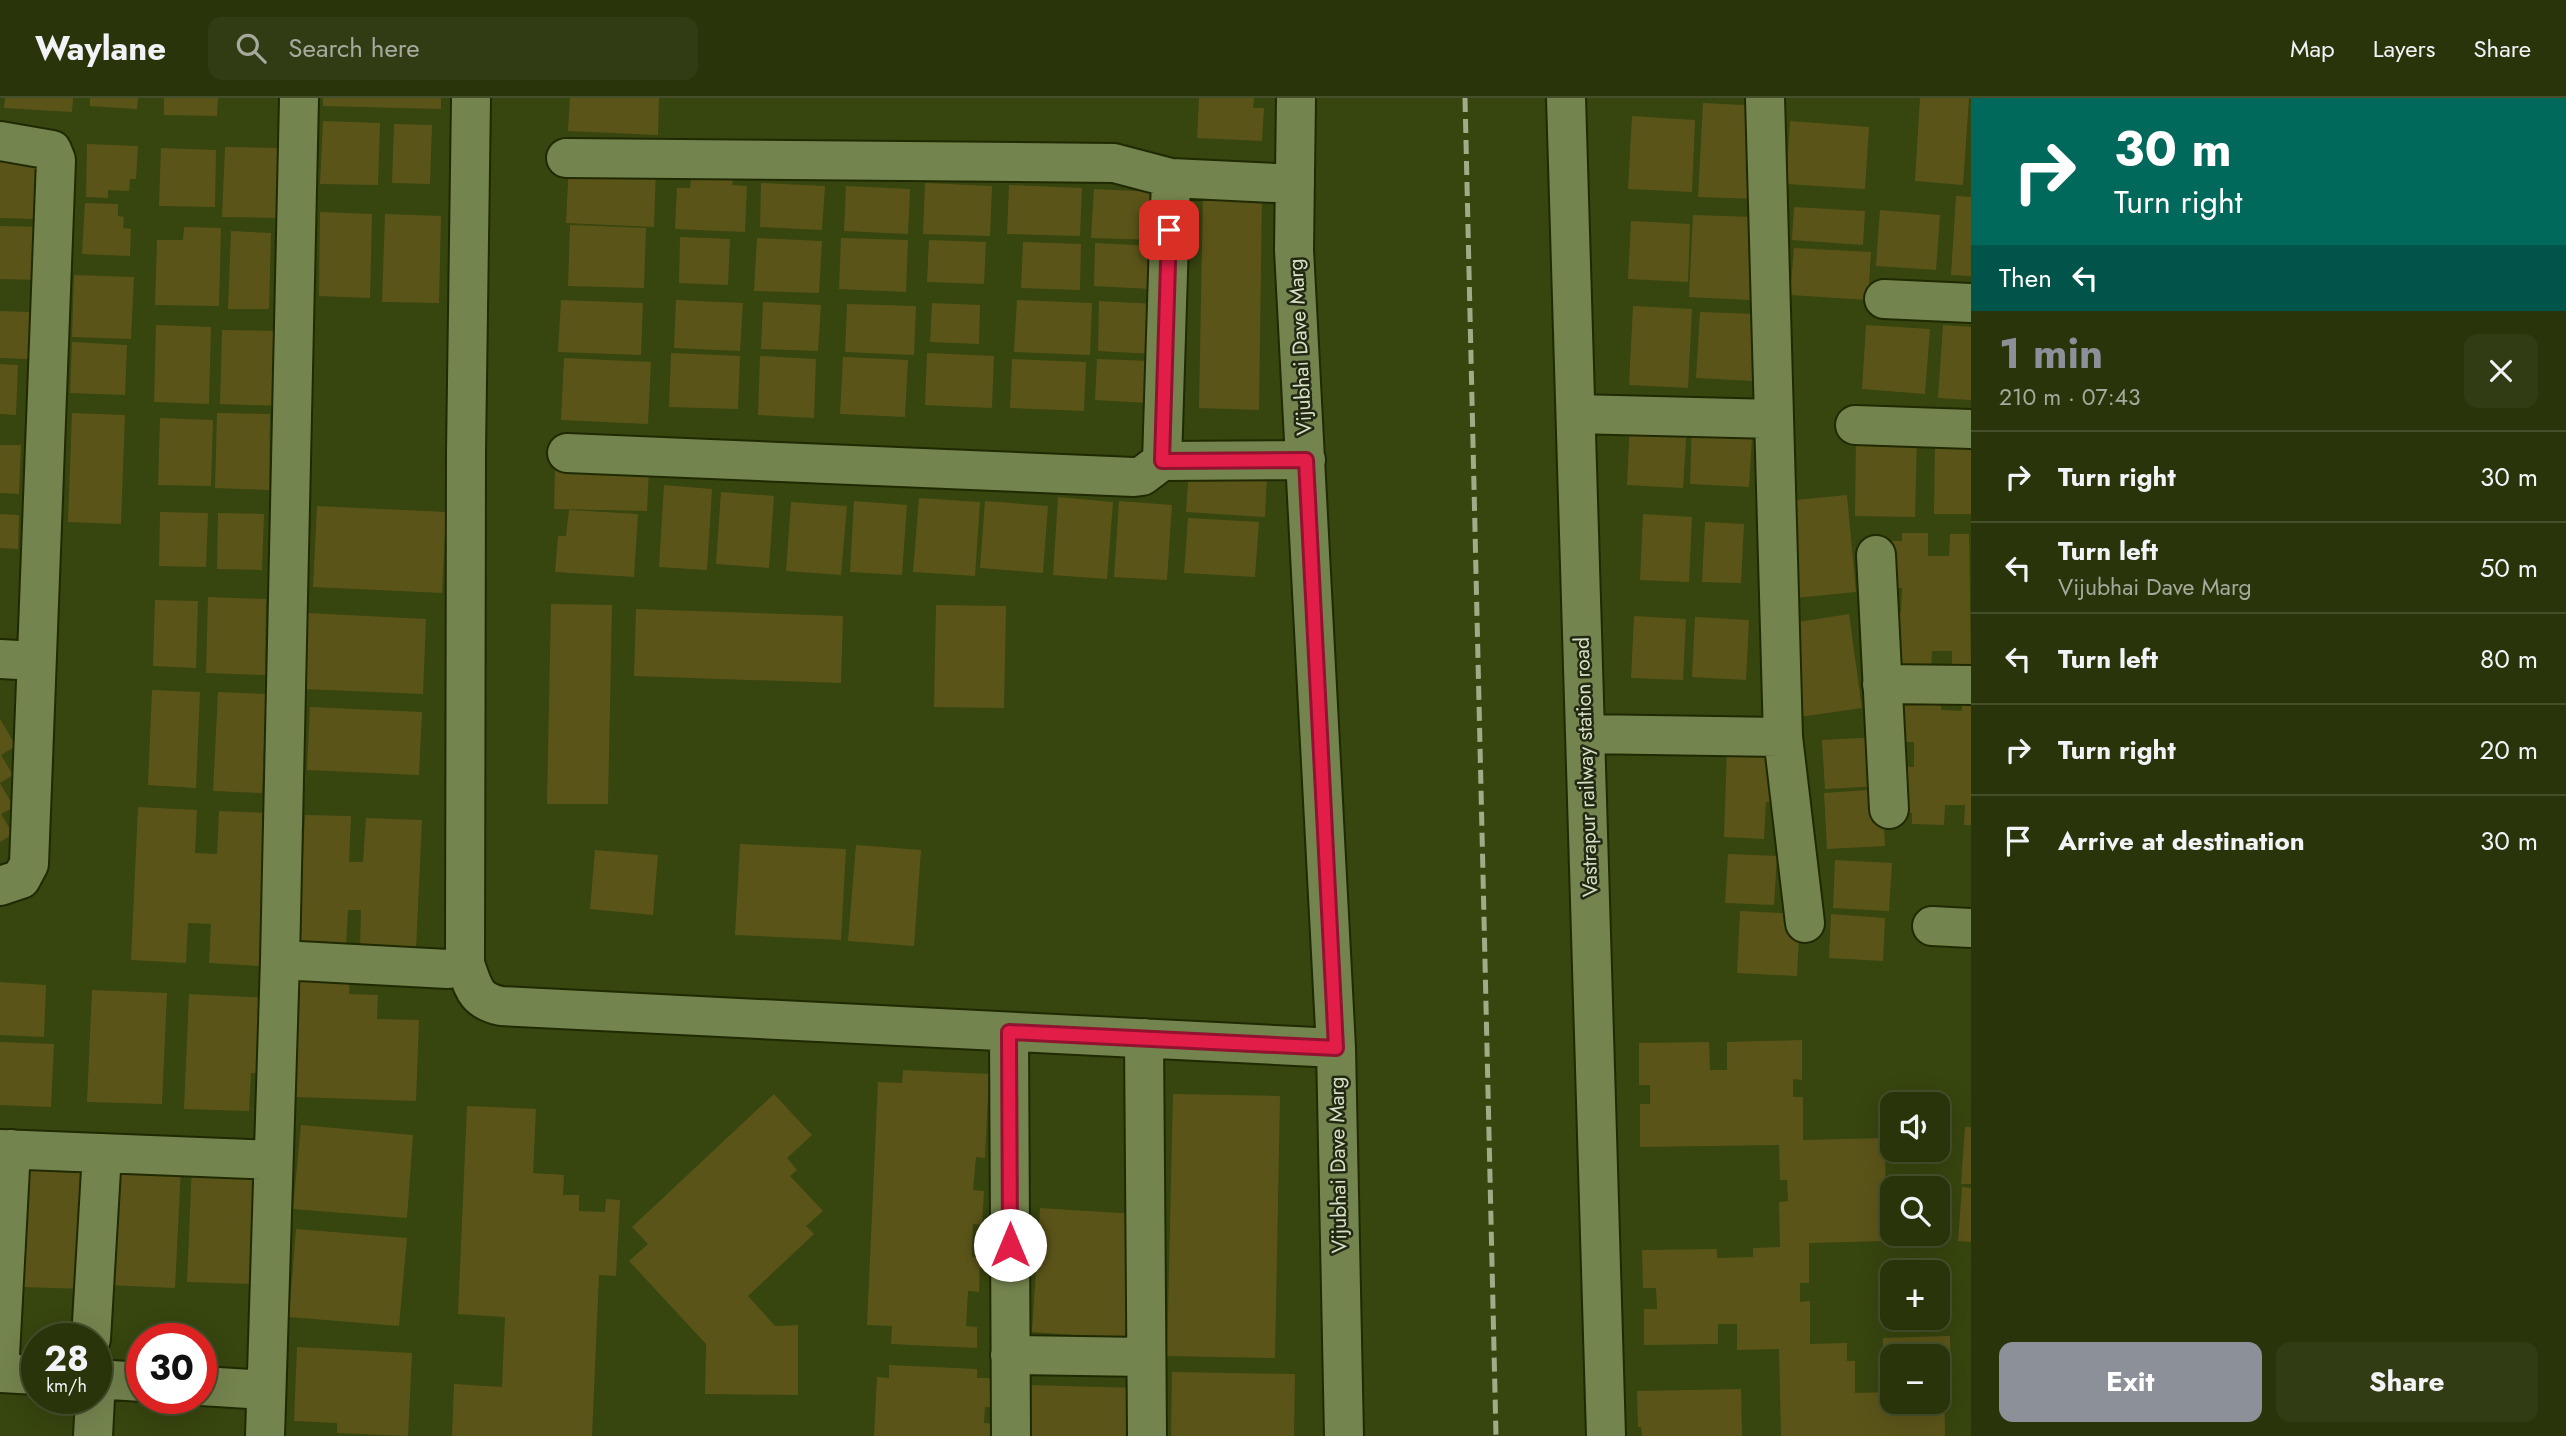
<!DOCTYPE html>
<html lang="en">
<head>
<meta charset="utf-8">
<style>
  :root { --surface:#29340b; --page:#313c14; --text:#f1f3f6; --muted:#a5aa9d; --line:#454f2c; --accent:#8c9099 }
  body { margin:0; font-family:Jost,sans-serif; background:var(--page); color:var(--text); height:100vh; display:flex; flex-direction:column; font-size:26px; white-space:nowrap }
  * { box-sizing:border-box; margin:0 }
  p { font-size:23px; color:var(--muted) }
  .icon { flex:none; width:38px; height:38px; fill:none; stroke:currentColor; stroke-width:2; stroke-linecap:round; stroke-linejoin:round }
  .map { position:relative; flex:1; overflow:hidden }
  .panel { display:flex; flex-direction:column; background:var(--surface); width:595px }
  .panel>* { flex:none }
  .banner { background:#00695c; color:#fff; overflow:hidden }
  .controls { position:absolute; left:1880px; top:994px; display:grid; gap:14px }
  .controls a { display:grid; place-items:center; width:70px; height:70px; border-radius:14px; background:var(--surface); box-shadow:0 7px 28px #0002,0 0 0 2px var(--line); font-size:35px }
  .speed { position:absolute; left:21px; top:1225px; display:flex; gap:14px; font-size:35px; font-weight:700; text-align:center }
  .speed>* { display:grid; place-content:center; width:91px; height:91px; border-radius:50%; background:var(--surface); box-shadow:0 7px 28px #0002,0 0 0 2px var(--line); line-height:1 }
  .speed small { font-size:18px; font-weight:400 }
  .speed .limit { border:10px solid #d22; background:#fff; color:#111 }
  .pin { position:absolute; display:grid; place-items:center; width:60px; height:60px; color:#fff; margin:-30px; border-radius:14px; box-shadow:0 4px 10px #0006 }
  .me { position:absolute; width:77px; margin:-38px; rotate:0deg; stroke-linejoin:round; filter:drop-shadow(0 0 5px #0008) }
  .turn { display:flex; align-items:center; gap:24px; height:147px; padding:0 28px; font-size:32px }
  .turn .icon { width:91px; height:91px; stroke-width:2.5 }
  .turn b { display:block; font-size:49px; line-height:60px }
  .then { display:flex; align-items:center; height:66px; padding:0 28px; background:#0003; gap:14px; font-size:26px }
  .round { display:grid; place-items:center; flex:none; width:74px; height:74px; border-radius:14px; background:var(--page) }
  .head { display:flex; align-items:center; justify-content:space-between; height:119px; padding:0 28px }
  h1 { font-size:42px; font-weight:700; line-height:52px; color:var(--accent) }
  .button { display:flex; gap:14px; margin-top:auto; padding:14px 28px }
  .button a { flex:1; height:80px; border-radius:14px; background:var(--accent); color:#fff; font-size:28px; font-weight:700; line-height:80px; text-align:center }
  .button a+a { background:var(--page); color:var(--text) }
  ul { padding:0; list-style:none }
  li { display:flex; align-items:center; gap:21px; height:91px; padding:0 28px; border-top:2px solid var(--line) }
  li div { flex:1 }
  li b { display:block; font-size:26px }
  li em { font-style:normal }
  header { display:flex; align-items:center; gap:42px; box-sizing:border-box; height:98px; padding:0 35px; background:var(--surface); border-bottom:2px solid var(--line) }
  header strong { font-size:33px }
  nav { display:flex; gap:38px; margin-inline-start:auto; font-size:24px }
  .search { width:490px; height:63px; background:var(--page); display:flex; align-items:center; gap:18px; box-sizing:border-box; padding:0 24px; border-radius:14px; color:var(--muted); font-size:26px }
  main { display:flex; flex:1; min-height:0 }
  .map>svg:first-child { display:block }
</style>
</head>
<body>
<header>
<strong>Waylane</strong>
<div class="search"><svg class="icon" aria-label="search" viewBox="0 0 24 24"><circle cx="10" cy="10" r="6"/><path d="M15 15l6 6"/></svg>Search here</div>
<nav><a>Map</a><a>Layers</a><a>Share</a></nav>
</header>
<main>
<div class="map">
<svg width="1971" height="1338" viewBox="0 0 1971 1338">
  <rect width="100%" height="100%" fill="#37450f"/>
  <path fill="#5b5419" d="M 5,0 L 73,0 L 72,14 L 4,10 Z
    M 90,0 L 138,0 L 137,11 L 90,8 Z
    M 164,0 L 218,0 L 217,18 L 164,17 Z
    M 323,0 L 441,0 L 441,11 L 323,8 Z
    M 570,0 L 659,0 L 658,37 L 568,33 Z
    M 1199,0 L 1254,0 L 1253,10 L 1264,10 L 1262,43 L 1197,40 Z
    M 1920,0 L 1969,0 L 1963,87 L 1915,83 Z
    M 1703,5 L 1762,8 L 1758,101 L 1698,99 Z
    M 1632,18 L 1695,22 L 1692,94 L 1628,91 Z
    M 323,23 L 380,25 L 378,87 L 320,86 Z
    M 1790,23 L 1869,29 L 1865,91 L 1786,86 Z
    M 394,26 L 432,27 L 430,86 L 392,85 Z
    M 87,46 L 138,48 L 136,81 L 130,81 L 129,93 L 108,92 L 108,100 L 86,99 Z
    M 225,49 L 279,50 L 278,120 L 222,119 Z
    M 161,50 L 216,52 L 215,109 L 159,108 Z
    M 0,55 L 39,56 L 36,121 L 0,120 Z
    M 569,65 L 656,69 L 654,129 L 566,125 Z
    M 691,81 L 733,82 L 732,87 L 747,88 L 745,134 L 675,131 L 677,90 L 690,90 Z
    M 761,85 L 825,88 L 822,132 L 760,129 Z
    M 925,85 L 992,88 L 990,138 L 923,136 Z
    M 1009,87 L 1082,90 L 1080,138 L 1007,136 Z
    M 846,88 L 910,91 L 908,136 L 844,133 Z
    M 1094,91 L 1158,94 L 1156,142 L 1091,140 Z
    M 1203,92 L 1262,93 L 1259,312 L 1199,310 Z
    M 1956,98 L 1971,99 L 1971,178 L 1951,177 Z
    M 85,105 L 118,106 L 118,118 L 124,119 L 123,130 L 131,131 L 130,158 L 82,156 Z
    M 1794,109 L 1865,113 L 1863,147 L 1792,142 Z
    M 1880,112 L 1940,117 L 1936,172 L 1876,168 Z
    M 320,114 L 372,116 L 370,200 L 319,198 Z
    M 385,116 L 441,118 L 439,205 L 382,204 Z
    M 1693,117 L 1754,119 L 1750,202 L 1689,199 Z
    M 1631,123 L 1690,126 L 1688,184 L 1628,181 Z
    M 570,127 L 646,130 L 644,190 L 568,188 Z
    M 0,128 L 41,129 L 38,182 L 0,181 Z
    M 184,129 L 221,130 L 219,208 L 155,207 L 157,142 L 183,142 Z
    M 231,133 L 271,135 L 269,211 L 228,211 Z
    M 680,139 L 730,141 L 728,187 L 679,185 Z
    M 757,140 L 822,143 L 819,195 L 754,193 Z
    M 841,140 L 908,142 L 906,194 L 839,191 Z
    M 929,142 L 986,144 L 984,186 L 927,184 Z
    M 1023,144 L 1081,146 L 1080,192 L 1021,190 Z
    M 1095,145 L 1153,148 L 1151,191 L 1094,188 Z
    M 1794,150 L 1871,154 L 1868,202 L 1790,197 Z
    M 74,177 L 134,179 L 131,241 L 72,239 Z
    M 561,202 L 643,205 L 641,257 L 558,254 Z
    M 676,202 L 743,205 L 740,253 L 674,250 Z
    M 1017,202 L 1092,205 L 1090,257 L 1014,254 Z
    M 1099,203 L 1156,206 L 1154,256 L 1098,253 Z
    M 763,204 L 821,207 L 818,253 L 761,251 Z
    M 932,205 L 980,207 L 979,246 L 930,244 Z
    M 847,206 L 916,208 L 914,257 L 845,254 Z
    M 1633,208 L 1692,211 L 1688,290 L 1629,287 Z
    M 0,213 L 30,214 L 28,261 L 0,260 Z
    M 1700,214 L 1756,216 L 1753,283 L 1696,280 Z
    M 156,227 L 211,229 L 209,306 L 154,304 Z
    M 1866,227 L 1930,231 L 1925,296 L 1862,291 Z
    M 1943,227 L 1971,229 L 1971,302 L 1938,300 Z
    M 222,232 L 283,233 L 282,308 L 220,306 Z
    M 72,244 L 127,247 L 125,297 L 70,295 Z
    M 671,255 L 740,258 L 738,311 L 669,309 Z
    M 927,255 L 994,258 L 992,310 L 925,307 Z
    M 760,258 L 816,261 L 814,320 L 758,317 Z
    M 843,259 L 908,262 L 905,319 L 840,316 Z
    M 564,260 L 651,264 L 648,326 L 561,322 Z
    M 1012,261 L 1086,264 L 1084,313 L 1010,310 Z
    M 1097,261 L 1151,263 L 1149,305 L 1095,302 Z
    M 0,266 L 18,267 L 16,317 L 0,316 Z
    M 72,315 L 125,317 L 121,426 L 68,424 Z
    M 217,315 L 270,316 L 269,392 L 215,390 Z
    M 160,320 L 213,322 L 211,388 L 158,387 Z
    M 1630,323 L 1687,326 L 1683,390 L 1627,387 Z
    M 1692,323 L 1753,325 L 1749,389 L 1690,386 Z
    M 1856,336 L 1917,337 L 1915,419 L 1855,418 Z
    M 1935,338 L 1971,339 L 1971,416 L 1934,416 Z
    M 0,347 L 21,347 L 19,396 L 0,395 Z
    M 555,370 L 649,371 L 647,413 L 554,411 Z
    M 1189,371 L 1267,376 L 1265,419 L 1186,414 Z
    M 664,387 L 712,391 L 707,472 L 659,469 Z
    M 721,394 L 774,398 L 769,470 L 716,466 Z
    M 1847,397 L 1856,494 L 1795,500 L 1786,403 Z
    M 1058,399 L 1113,404 L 1107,481 L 1053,477 Z
    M 919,400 L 980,404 L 975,478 L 913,474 Z
    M 854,403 L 907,407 L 902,477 L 850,474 Z
    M 985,403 L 1048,408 L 1043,475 L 980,470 Z
    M 1119,403 L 1172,407 L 1167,482 L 1114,479 Z
    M 791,404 L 847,408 L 841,477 L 786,473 Z
    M 317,408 L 446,414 L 442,495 L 313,489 Z
    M 569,412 L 638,416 L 634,479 L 555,474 L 558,438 L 566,438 Z
    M 160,414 L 208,415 L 206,469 L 159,468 Z
    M 218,415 L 264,416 L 262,472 L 217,471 Z
    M 0,416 L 19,417 L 18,451 L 0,450 Z
    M 1643,416 L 1692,419 L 1689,484 L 1640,482 Z
    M 1188,420 L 1259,424 L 1255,479 L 1184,475 Z
    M 1705,424 L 1744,426 L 1741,485 L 1702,484 Z
    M 1902,435 L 1928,435 L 1928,458 L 1949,458 L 1950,436 L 1969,436 L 1971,573 L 1952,572 L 1952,553 L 1932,553 L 1931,572 L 1899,572 L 1887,514 L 1901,514 L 1902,490 L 1886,490 L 1887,443 L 1902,443 Z
    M 208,499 L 266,501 L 265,577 L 206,575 Z
    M 155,502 L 198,503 L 196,570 L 153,568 Z
    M 551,506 L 612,507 L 608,706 L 547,706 Z
    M 936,507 L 1006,508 L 1004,610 L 934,609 Z
    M 636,511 L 843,518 L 841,585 L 634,578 Z
    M 308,515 L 426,521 L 423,596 L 304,591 Z
    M 1849,516 L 1862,610 L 1799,619 L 1785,526 Z
    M 1634,518 L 1686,521 L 1683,582 L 1631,580 Z
    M 1695,519 L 1749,522 L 1746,582 L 1692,579 Z
    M 1941,589 L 1941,612 L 1962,613 L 1962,590 L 1971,590 L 1971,727 L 1964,727 L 1965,707 L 1945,707 L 1944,727 L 1912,726 L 1912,715 L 1899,714 L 1899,668 L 1914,669 L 1914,644 L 1899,644 L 1900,598 Z
    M 152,592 L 200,594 L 196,690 L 148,687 Z
    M 218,594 L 266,596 L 262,695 L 213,693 Z
    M 310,609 L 422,614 L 419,677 L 307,672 Z
    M 0,621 L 16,648 L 1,657 L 13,677 L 0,685 L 14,709 L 1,716 L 13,736 L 0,744 Z
    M 1879,639 L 1881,688 L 1825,691 L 1822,642 Z
    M 1727,649 L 1768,651 L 1766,675 L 1777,676 L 1775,704 L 1766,704 L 1764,741 L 1724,739 Z
    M 1882,691 L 1885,748 L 1827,751 L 1824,695 Z
    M 138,709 L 197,712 L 195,755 L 217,756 L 219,713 L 266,715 L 259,868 L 209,865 L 211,826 L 188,825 L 186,865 L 131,862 Z
    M 305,717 L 351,718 L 349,764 L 363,764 L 366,720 L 422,722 L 416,852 L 360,849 L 361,812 L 348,812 L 346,849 L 299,846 Z
    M 740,746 L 846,751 L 841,842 L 735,837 Z
    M 856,747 L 921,752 L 914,848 L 848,843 Z
    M 595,752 L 658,757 L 653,817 L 590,811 Z
    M 1728,756 L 1777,758 L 1774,807 L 1725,805 Z
    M 1835,762 L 1892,765 L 1889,813 L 1833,810 Z
    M 1740,813 L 1800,816 L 1797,878 L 1737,875 Z
    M 1831,816 L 1885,820 L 1883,863 L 1829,860 Z
    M 299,871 L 350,872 L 349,896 L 378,897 L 377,921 L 419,922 L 416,1003 L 295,999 Z
    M 0,884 L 46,887 L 44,939 L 0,937 Z
    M 92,892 L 167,895 L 162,1006 L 87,1004 Z
    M 189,896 L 272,900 L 268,976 L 251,975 L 249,1013 L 184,1011 Z
    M 1802,942 L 1802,982 L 1793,981 L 1793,999 L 1803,999 L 1803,1042 L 1885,1040 L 1886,1143 L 1809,1145 L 1809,1185 L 1800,1185 L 1800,1204 L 1810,1203 L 1810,1246 L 1847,1245 L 1847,1263 L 1855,1263 L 1855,1295 L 1892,1294 L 1892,1304 L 1937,1304 L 1937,1258 L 1892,1258 L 1892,1284 L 1878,1284 L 1878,1260 L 1883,1260 L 1883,1240 L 1950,1238 L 1951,1279 L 1944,1279 L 1945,1338 L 1781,1338 L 1779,1251 L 1737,1252 L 1737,1226 L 1718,1226 L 1718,1246 L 1644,1247 L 1644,1211 L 1657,1211 L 1656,1190 L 1643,1190 L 1642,1152 L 1717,1151 L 1717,1160 L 1753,1159 L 1753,1150 L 1780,1149 L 1779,1104 L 1788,1103 L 1787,1082 L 1780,1082 L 1779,1047 L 1640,1049 L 1640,1006 L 1650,1006 L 1650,987 L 1639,987 L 1639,945 L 1709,944 L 1710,972 L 1727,972 L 1727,944 Z
    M 0,944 L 54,946 L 51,1009 L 0,1007 Z
    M 903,972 L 989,976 L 985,1060 L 976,1059 L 973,1092 L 984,1093 L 982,1127 L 973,1126 L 972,1159 L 980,1159 L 979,1194 L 968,1193 L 966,1228 L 977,1229 L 977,1250 L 891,1246 L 892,1228 L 867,1227 L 878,984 L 902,985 Z
    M 774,996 L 812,1037 L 787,1060 L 797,1072 L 790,1078 L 823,1113 L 806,1128 L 814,1136 L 748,1198 L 775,1228 L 798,1227 L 798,1297 L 705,1296 L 706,1246 L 629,1163 L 648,1146 L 632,1129 Z
    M 1173,996 L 1280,998 L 1275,1260 L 1167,1258 Z
    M 467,1008 L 536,1011 L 533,1075 L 564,1077 L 563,1097 L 579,1097 L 579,1113 L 605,1114 L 606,1101 L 620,1102 L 616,1178 L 599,1177 L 592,1338 L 452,1338 L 454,1286 L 502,1289 L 505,1219 L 458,1216 Z
    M 301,1027 L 413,1037 L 407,1120 L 293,1111 Z
    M 1965,1029 L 1971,1029 L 1971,1086 L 1961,1086 Z
    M 114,1066 L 181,1070 L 175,1190 L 108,1187 Z
    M 192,1066 L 257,1070 L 251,1186 L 187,1184 Z
    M 28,1069 L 92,1072 L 86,1191 L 22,1189 Z
    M 1962,1089 L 1971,1090 L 1971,1144 L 1958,1143 Z
    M 1040,1110 L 1136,1116 L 1129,1241 L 1032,1234 Z
    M 296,1131 L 407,1140 L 399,1228 L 289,1219 Z
    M 297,1249 L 412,1255 L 408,1338 L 337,1335 L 337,1325 L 294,1323 Z
    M 889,1267 L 977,1271 L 977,1280 L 996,1280 L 994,1309 L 985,1309 L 984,1325 L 993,1326 L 993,1338 L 874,1338 L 877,1279 L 889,1280 Z
    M 1172,1274 L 1295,1276 L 1294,1338 L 1171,1338 Z
    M 1027,1287 L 1139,1290 L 1138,1338 L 1026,1338 Z
    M 1741,1291 L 1742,1338 L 1642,1338 L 1641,1329 L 1638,1329 L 1637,1293 Z"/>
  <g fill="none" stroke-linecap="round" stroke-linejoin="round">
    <defs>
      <path id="minor" d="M 471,0 L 466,354 L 465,866 C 474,890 474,902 501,908 L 1336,950
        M 1296,0 L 1294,152 L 1336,950 L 1344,1338
        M 1566,0 L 1606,1338
        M 1765,0 L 1783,639 L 1805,825
        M 0,43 L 52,52 L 56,62 L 29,766 L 21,781 L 0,788
        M 566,60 L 1114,65 L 1171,80 L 1295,86
        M 1884,201 L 1971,205
        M 1576,316 L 1774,321
        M 1855,327 L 1971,331
        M 567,355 L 1134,379 L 1142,378 L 1162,363 L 1306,362
        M 1162,363 L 1171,80
        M 1876,457 L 1889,711
        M 0,561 L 36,563
        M 1882,586 L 1971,587
        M 1585,636 L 1783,639
        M 1932,828 L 1971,830
        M 280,862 L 299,0
        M 1009,934 L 1011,1338
        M 1144,940 L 1147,1338
        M 0,1051 L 273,1062
        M 91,1241 L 102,1055
        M 0,1257 L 11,1051
        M 1010,1257 L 1145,1259
        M 0,1275 L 37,1277
        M 96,1281 L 142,1284
        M 201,1288 L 266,1292
        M 93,1338 L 95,1300
        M 265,1338 L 280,862 L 448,871 L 465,866"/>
    </defs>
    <use href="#minor" stroke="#202a02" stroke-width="42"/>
    <use href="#minor" stroke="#74844e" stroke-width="38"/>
    <path stroke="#a0ab87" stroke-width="5" stroke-dasharray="14 7" stroke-linecap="butt" d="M 1465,0 L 1496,1338"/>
  </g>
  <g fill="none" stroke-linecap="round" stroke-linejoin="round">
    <defs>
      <path id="route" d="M 1010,1147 L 1009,934 L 1336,950 L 1306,362 L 1162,363 L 1169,132"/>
    </defs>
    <use href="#route" stroke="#92132f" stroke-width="18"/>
    <use href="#route" stroke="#e11d48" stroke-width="12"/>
  </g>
  <g text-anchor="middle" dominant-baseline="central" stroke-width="5" stroke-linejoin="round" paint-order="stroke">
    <g font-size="21" fill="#d6e0c4" stroke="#222812">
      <text transform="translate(1300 249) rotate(-93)">Vijubhai Dave Marg</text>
      <text transform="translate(1586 669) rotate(-92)">Vastrapur railway station road</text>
      <text transform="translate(1338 1067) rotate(-91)">Vijubhai Dave Marg</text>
    </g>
  </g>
</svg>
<div class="controls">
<a><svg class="icon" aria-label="sound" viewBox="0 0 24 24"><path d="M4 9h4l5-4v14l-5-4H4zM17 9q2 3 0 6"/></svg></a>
<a><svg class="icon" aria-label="search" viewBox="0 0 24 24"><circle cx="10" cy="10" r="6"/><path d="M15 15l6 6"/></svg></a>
<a>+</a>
<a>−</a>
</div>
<div class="speed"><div>28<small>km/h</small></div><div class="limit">30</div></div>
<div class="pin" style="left:1169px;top:132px;background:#d93025"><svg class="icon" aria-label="arrive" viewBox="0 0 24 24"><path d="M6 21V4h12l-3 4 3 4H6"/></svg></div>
<svg class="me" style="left:1010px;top:1147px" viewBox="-20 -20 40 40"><circle r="19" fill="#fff"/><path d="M0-13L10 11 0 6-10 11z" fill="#e11d48"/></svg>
</div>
<section class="panel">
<div class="banner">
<div class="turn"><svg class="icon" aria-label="right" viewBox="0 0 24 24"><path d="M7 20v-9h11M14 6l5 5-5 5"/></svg><div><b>30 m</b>Turn right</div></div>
<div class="then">Then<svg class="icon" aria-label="left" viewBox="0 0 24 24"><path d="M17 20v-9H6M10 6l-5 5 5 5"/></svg></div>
</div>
<div class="head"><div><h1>1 min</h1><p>210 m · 07:43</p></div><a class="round"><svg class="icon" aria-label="close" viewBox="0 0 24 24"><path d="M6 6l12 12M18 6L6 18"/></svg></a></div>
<ul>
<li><svg class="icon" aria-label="right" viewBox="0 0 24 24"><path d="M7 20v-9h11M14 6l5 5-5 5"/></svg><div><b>Turn right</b></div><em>30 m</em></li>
<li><svg class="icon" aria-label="left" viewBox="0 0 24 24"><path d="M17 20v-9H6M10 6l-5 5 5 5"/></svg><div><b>Turn left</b><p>Vijubhai Dave Marg</p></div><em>50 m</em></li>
<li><svg class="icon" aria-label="left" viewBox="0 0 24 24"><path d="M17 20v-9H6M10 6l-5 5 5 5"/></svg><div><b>Turn left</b></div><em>80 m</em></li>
<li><svg class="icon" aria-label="right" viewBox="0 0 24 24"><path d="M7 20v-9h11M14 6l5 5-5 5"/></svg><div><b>Turn right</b></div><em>20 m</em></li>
<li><svg class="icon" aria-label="arrive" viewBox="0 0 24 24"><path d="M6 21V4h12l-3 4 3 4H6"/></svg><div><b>Arrive at destination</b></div><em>30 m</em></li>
</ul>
<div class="button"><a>Exit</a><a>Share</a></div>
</section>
</main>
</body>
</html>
